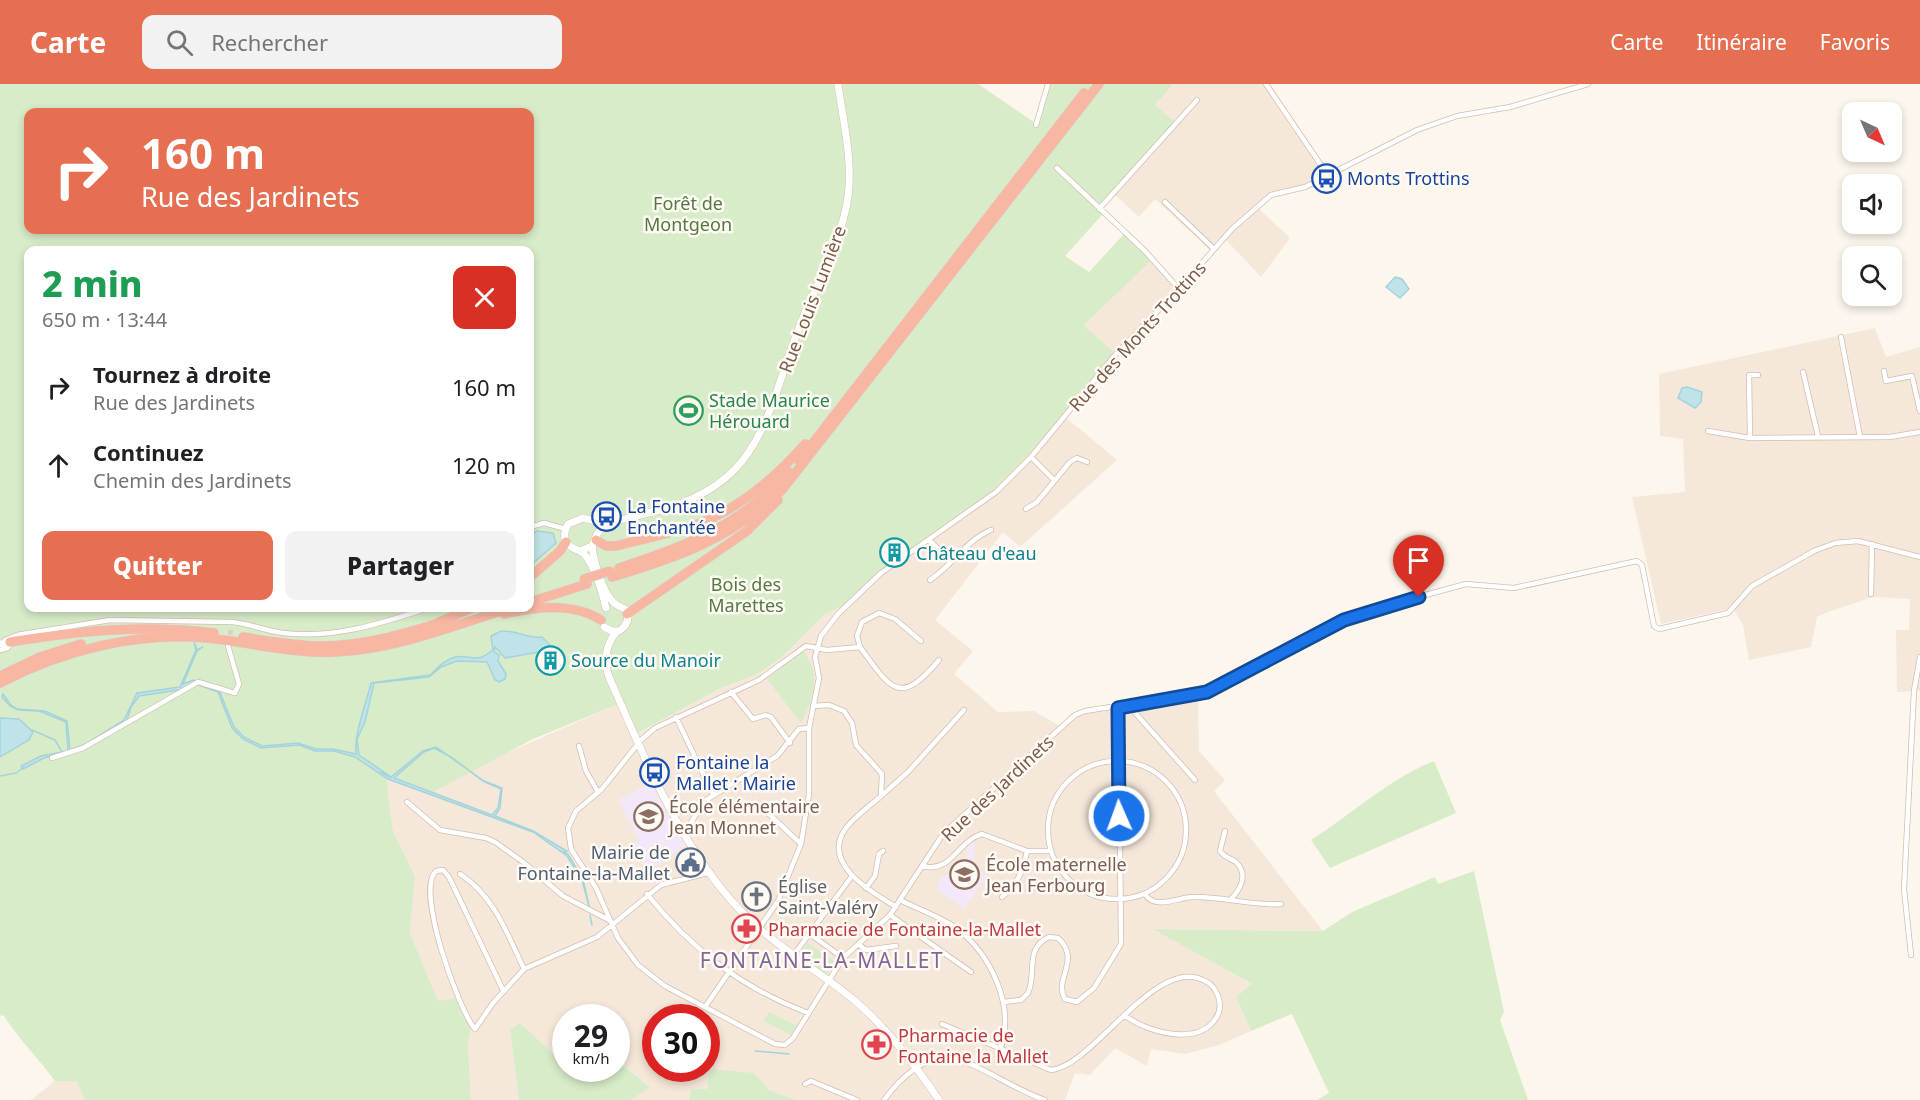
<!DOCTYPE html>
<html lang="fr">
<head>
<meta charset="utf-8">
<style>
  :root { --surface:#fff; --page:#f2f2f2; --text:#202124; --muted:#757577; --accent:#e76f51 }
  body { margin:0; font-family:"Noto Sans",sans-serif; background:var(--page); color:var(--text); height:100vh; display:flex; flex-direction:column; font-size:22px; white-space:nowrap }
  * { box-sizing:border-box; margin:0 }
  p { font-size:20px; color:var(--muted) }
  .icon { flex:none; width:33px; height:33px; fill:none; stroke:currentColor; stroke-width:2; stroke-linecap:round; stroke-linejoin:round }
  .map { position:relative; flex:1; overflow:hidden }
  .details { position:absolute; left:24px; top:162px; width:510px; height:366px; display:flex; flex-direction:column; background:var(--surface); border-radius:12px; box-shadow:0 3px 9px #0003 }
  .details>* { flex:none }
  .hud { position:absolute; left:24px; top:24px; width:510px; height:126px; border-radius:12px; box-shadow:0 3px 9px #0003; background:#e76f51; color:#fff; overflow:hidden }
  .needle { width:39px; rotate:136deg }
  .controls { position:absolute; left:1842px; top:18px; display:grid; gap:12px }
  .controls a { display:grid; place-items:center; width:60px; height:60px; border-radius:12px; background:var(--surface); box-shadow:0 3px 9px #0003; font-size:30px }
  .speed { position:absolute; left:552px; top:920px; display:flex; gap:12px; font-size:30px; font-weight:700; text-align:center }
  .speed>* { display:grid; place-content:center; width:78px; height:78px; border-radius:50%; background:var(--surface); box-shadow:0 3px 9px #0003; line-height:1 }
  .speed small { font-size:15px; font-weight:400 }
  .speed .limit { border:9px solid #d22; background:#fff; color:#111 }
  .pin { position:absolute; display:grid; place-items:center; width:51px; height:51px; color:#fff; margin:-62px -26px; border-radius:50% 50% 50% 0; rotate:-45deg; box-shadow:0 0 6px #0007 }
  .pin .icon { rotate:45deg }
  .me { position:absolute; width:66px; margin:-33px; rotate:358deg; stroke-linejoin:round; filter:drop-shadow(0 0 4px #0008) }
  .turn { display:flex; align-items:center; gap:21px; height:126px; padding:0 18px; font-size:27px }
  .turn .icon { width:78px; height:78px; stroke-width:2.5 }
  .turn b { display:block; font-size:42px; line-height:51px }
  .round { display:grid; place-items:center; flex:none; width:63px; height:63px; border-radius:12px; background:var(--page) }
  .headline { display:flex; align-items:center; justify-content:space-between; height:102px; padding:0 18px }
  h1 { font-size:36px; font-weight:800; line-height:45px; color:#1e9e55 }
  .cta { display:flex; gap:12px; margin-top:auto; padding:12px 18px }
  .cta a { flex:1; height:69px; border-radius:12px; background:var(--accent); color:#fff; font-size:24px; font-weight:800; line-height:69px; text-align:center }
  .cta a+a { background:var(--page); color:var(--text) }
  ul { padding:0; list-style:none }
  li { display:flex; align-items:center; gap:18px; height:78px; padding:0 18px }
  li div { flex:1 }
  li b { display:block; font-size:22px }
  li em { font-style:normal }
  header { display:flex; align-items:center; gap:36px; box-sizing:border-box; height:84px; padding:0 30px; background:var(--accent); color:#fff }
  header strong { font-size:28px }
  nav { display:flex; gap:33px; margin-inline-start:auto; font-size:21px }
  .search { width:420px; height:54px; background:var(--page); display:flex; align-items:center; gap:15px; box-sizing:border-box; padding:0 21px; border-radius:12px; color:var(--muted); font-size:22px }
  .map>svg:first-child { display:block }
</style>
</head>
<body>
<header>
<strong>Carte</strong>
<div class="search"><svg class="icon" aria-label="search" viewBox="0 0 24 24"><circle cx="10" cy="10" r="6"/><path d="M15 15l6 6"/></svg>Rechercher</div>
<nav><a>Carte</a><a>Itinéraire</a><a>Favoris</a></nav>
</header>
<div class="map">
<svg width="1920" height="1016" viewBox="0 0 1920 1016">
  <rect width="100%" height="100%" fill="#fdf6ec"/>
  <path fill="#f5e8da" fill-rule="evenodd" d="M 1173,0 L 1264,0 L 1322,85 L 1320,91 L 1302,102 L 1272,108 L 1257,123 L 1290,154 L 1261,193 L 1226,156 L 1211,167 L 1155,115 L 1139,133 L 1113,109 L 1175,38 L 1154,21 Z
    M 1151,177 L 1178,203 L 1115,269 L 1084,241 Z
    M 1875,244 L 1886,273 L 1920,263 L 1920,607 L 1897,608 L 1896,546 L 1909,546 L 1910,515 L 1873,513 L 1831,527 L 1817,533 L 1811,563 L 1749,576 L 1743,541 L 1733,524 L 1661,540 L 1632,413 L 1685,408 L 1683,355 L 1660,352 L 1659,290 Z
    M 1064,332 L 1117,376 L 1020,463 L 1003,448 L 935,536 L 973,567 L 954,590 L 998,628 L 1034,627 L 1060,642 L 1072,631 L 1084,625 L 1198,609 L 1199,667 L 1225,696 L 1214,707 L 1323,847 L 1155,845 L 1253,901 L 1236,913 L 1251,947 L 1219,961 L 1185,970 L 1151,965 L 1147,982 L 1115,964 L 1090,991 L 1075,989 L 1065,1016 L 796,1016 L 711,985 L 707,1005 L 691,1005 L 689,1016 L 631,1016 L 649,1002 L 617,977 L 616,933 L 566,933 L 565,959 L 554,970 L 520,939 L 510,945 L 519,1016 L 471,1016 L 468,959 L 471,945 L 438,917 L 410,849 L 415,792 L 393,747 L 386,693 L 495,674 L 616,621 L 637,650 L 721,604 L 758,590 L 782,573 L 825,530 L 841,523 L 893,477 L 978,421 ZM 656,933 L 706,933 L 706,984 L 656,984 Z
    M 55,997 L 76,997 L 85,1016 L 31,1016 Z"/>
  <path fill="#f3e8fa" d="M 650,699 L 686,761 L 648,788 L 633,760 L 639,756 L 619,716 Z
    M 975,756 L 974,780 L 986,793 L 964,825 L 937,805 L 941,794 L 967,777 L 967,764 Z"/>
  <path fill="#d8ecc9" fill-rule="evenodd" d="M 0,0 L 978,0 L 1035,39 L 1046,0 L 1173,0 L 1155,21 L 1175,38 L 1098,124 L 1103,130 L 1065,172 L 1089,188 L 1124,150 L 1151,177 L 1084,241 L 1115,269 L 1046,353 L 978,421 L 893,477 L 841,523 L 825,530 L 782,573 L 758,590 L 721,604 L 636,650 L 616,621 L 533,655 L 433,708 L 386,693 L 393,747 L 415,792 L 410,849 L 438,917 L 455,914 L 471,945 L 468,959 L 471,1016 L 85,1016 L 76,997 L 55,997 C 38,974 19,955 3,931 L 0,932 ZM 28,28 L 530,28 L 530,146 L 28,146 ZM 28,166 L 530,166 L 530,524 L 28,524 Z
    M 803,567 C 822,590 814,614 801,639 L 767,595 Z
    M 1434,677 L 1456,729 L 1330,784 L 1311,756 C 1352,730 1389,695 1434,677 Z
    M1106 746a13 13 0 1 1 26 0a13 13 0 1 1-26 0Z
    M 1474,787 L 1504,928 L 1500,936 L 1528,1016 L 1317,1016 L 1329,1009 L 1292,930 L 1251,947 L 1236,913 L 1252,900 L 1153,845 L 1323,847 L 1352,828 L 1435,793 L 1438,800 Z
    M 808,859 L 835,878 L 827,891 L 801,874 L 799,871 Z
    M 769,928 L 797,942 L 791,951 L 764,937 Z
    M 520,939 L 554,970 L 565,959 L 566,984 L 616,984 L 617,977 L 650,1003 L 631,1016 L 519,1016 L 510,945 Z
    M 710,985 L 754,989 L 769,1006 L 796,1016 L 689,1016 L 691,1005 L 707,1005 Z"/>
  <path fill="#bfe3e8" stroke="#a5d3da" stroke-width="1.5" fill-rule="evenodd" d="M 1395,193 L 1402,195 L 1409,205 L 1400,214 L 1386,203 Z
    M 1687,303 L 1702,308 L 1701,318 L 1695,324 L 1678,314 L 1682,304 Z
    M 537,447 L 553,449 L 556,459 L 530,482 L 530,451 Z
    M 501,547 C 517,546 527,555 542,553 L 552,563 L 553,578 L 549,579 L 539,568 L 505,574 L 495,563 L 494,568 L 499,571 L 498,577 L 506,590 L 505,595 L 499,598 L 495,596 L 487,578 L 457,577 L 441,583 L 429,593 L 374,599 L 365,638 L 357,655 L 359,671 L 391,693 L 423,667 L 436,663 L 484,697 L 502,704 L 500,724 L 495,732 L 533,747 L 567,767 L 564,768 L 568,770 L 583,795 L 590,826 L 582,796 L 567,772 L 533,748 L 388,695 L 355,673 L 334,667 L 315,667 L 299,661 L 261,664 L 243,655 L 232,644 L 218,608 L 196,600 L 199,599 L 219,606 L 234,643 L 244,653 L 262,662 L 298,659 L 316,665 L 333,665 L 356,670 C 354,648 366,621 371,599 L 430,591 C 438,584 444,576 455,573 C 470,570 475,581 493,566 L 491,552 ZM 434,664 L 451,673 L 483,697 L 501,705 L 498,724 L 492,731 L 394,694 L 424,668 Z
    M 194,557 L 197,566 L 203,563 L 197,567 L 183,600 L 193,596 L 197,598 L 179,606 L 139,612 L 131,623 L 127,637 L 85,663 L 44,674 L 23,685 L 21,682 L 41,672 L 68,667 L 66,638 L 39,627 L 18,626 L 10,622 L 2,613 L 3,610 L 11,621 L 17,625 L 45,627 L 67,637 L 70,666 L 86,660 L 124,636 L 137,609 L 180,603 L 196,566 Z
    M 0,634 L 19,635 L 33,648 L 29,656 L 0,673 Z"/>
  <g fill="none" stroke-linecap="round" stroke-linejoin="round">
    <path stroke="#a5d3da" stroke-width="1.5" d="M 32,646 L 55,656 L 62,668
      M 381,688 L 390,693
      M 0,692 L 16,689 L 24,683
      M 590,831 L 592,841
      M 755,967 L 789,970"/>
    <path stroke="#dcd0c4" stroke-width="4.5" stroke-dasharray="4.5 2" stroke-linecap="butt" d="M 229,557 L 231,545"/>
    <defs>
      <path id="street" d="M 1266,0 L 1327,90
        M 1036,41 L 1048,0
        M 1057,84 L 1145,167 L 1179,205
        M 1165,118 L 1214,165
        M 1099,125 L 1197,16
        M 1841,253 L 1860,353
        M 1884,287 L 1886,297 L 1912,292 L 1920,327
        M 1803,288 L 1818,352
        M 1708,347 L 1750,354 L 1890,353 L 1920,348
        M 1750,354 L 1749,291 L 1758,291
        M 1031,373 L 1054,396
        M 1026,425 L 1037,418 L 1070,378 L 1077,374 L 1087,378
        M 530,443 L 544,439 L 566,445
        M 929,456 L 950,476
        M 930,496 C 953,481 965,457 991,446
        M 1871,510 L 1872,460
        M 5,556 L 17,551 L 110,536 L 233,538 C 250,540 266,547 283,549 C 333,555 380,540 428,524
        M 860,563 L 857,552 L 862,538 L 879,529 L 895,535 L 921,557
        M 0,566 L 8,564 L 10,559
        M 939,576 C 899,624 890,604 860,563 L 827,566 L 806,562 L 759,596 L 655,644 L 641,656 L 602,705 L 576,727 L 568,744 L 571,765 L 596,804 L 618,854 L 638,881 L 665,902 L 775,960 L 785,961 L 793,954 L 843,874 L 890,831 L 943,750 L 1075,631 L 1085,627 L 1207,608 L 1344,536 L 1396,519 L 1466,500 L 1514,504 L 1637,477 L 1642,481 L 1654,542 L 1659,545 L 1728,529 L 1752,502 L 1814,467 L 1835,459 L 1858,457 L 1920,473
        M 731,608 L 753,635 L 766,631 L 771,633 L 790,659
        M 813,622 L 829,621 L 844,627 L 852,639 L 856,661 L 882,690 L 881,712 C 870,722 855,732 846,744 C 820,779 871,808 896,823
        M 1129,622 L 1195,696
        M 1118,624 L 1120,732
        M 676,633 L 713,711
        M 579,662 L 586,687 L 598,708
        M 52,674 L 83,664 L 198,598 L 235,609 L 239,600 L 228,562
        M1048 746a69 69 0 1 1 138 0a69 69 0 1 1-138 0Z
        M 881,712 L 908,688 L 964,626
        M 407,718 L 440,746 L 486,754 L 495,758 L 523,778 L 563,812 L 609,836
        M 769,730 L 801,760
        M1106 746a14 14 0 1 1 28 0a14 14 0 1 1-28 0Z
        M 1225,747 L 1220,767 C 1224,773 1230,774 1236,778 C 1249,791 1240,806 1230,816
        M 685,749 L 703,718 L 777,672 L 799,645 L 809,644
        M 922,782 C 952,790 958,756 982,750 L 1027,767 L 1050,767
        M 460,790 C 494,812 507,849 524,885
        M 866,804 L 875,792 L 879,770 L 883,767
        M 647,810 C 691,865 742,904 808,929
        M 1145,810 C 1154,826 1177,814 1192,813 C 1223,812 1250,822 1281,820
        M 1002,813 C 1018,800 1023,787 1027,767
        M 900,816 C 918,825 938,832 955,843 C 991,870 1016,922 1000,966
        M 890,831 L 971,888
        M 810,850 L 843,874
        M 858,860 L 866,866 L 896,862
        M 1911,871 L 1904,805 L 1914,607 L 1920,573
        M 793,872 L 852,792
        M 503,906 L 449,793 L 443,786 L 436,787 C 415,805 458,925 475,945 L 493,919 L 524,885 L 597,853 L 661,801 L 711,788
        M 1004,918 L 1021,916 L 1028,909 C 1037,890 1024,864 1049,853 L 1058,854 C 1082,876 1053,895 1065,915 L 1077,918 L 1094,904 L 1121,860 L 1120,760
        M 705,923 L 778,817 L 801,760 L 809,710 L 809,644 L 819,594 L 815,573 L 821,552 L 838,530 L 881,489 L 996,408 L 1031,373 L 1116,270 L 1179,205 L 1232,145 L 1271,111 L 1305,103 L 1417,46 L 1457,32 L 1510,23 L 1588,0
        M 942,940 L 1051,986 C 1095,982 1157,867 1207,898 C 1213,901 1216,907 1218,912 C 1221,920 1220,928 1216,934 C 1198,963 1146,948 1124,931
        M 805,1000 L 811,997 L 857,1016
        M 884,1016 C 944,936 977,992 1045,1016"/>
      <path id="secondary" d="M 592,462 C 594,479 602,506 613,518 C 617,522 622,523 626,526 C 630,535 627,542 619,547 L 612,547 L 604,543
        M 580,467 L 592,462 L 597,450 L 607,438
        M 606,524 C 602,507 596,485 585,471 C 580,465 571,466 566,458 C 563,452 565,446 568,440 L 583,434 C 608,442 627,434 653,428 C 766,401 765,328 802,236 C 818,197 842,155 848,113 C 853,76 843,37 838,0
        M 616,548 C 606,561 603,577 609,593 C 645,675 684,773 749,835 C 781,866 820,888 854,916 C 884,941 917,983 939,1016
        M 0,560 L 10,558"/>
      <path id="highway" d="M 799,377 L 1084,9
        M 596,456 L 606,462 L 616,462 C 643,455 672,449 698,440 C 740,424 776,393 805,360
        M 619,484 C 687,462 740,442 789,388
        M 530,493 L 560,467 L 566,458
        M 612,493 C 678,473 731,455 782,406 L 1099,0
        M 530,518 L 587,500
        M 504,530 C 535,523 573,518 601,536
        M 627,530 L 747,447 L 778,416
        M 433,541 L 472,524
        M 243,553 C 269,557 296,562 322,562 C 361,562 400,551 436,540
        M 10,558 C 78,547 145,540 214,549
        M 0,592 L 40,573 L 81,560
        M 0,599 C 63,566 136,548 207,554 C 250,558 291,570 334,568 C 395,566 454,541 511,524"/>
    </defs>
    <use href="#street" stroke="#d1beb0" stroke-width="6"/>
    <use href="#secondary" stroke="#d6c0b0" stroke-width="8"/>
    <use href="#highway" stroke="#dad1cd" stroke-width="10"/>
    <use href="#street" stroke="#fff" stroke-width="4.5"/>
    <use href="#secondary" stroke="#fff" stroke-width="7"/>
    <use href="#highway" stroke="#f7b7a3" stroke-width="9"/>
    <defs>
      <path id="highway-bridge" d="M 584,495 L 610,487"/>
    </defs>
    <use href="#highway-bridge" stroke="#dad1cd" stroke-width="10" stroke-linecap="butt"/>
    <use href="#highway-bridge" stroke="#f7b7a3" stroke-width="9"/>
  </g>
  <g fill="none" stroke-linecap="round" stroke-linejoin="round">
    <defs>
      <path id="route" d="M 1119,732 L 1118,624 L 1207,608 L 1344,536 L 1419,513"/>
    </defs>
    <use href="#route" stroke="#114b97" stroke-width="15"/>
    <use href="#route" stroke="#1a73e8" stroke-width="10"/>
  </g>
  <defs>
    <symbol id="bus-ring" viewBox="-11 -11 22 22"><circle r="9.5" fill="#fffaf3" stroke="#1a4fb4" stroke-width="1.5"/><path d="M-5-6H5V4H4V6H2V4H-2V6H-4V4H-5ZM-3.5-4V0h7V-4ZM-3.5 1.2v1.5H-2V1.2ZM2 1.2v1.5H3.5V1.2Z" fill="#1a4fb4"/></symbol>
    <symbol id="stadium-ring" viewBox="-11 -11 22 22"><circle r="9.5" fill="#fffaf3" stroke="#2e9e5b" stroke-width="1.5"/><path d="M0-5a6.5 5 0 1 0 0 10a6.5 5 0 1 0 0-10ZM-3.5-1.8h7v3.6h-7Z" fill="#2e9e5b"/></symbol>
    <symbol id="building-ring" viewBox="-11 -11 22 22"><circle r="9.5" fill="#fffaf3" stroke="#0f9aa8" stroke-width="1.5"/><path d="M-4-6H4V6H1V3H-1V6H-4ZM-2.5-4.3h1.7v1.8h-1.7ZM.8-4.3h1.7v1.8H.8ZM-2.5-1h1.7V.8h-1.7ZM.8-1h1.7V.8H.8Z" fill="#0f9aa8"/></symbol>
    <symbol id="school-ring" viewBox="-11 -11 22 22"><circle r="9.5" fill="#fffaf3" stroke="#8d6e63" stroke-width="1.5"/><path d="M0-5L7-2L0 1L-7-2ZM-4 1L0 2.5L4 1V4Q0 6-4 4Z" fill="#8d6e63"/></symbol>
    <symbol id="civic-ring" viewBox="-11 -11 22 22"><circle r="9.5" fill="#fffaf3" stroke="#5c6f8a" stroke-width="1.5"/><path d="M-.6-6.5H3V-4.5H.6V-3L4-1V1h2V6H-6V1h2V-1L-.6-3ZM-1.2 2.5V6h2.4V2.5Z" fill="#5c6f8a"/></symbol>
    <symbol id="church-ring" viewBox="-11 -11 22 22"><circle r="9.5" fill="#fffaf3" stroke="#6b7280" stroke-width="1.5"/><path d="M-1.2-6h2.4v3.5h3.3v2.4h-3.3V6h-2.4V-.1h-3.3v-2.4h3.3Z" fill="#6b7280"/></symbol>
    <symbol id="pharmacy-ring" viewBox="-11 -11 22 22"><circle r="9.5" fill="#fffaf3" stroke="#e0444e" stroke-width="1.5"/><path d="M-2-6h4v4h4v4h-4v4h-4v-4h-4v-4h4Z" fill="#e0444e"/></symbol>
  </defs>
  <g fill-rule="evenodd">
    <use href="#bus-ring" x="1310" y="78" width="33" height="33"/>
    <use href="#stadium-ring" x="672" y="310" width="33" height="33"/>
    <use href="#bus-ring" x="590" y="416" width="33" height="33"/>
    <use href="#building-ring" x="878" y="452" width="33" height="33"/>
    <use href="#building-ring" x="534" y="560" width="33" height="33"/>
    <use href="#bus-ring" x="638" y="672" width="33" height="33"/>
    <use href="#school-ring" x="632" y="716" width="33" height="33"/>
    <use href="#civic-ring" x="674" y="762" width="33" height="33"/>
    <use href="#school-ring" x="948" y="774" width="33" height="33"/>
    <use href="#church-ring" x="740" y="796" width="33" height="33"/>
    <use href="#pharmacy-ring" x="730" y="828" width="33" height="33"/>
    <use href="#pharmacy-ring" x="860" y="944" width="33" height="33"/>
  </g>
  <g text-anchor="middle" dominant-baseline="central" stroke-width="5" stroke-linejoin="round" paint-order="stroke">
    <g font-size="18" fill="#164399" stroke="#fffaf3" text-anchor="start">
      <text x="1347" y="94">Monts Trottins</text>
      <text x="627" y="422">La Fontaine<tspan x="627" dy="21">Enchantée</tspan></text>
      <text x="676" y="678">Fontaine la<tspan x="676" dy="21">Mallet : Mairie</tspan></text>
    </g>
    <g font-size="18" fill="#537a41" stroke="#fffaf3">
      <text x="688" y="119">Forêt de<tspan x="688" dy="21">Montgeon</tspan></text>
      <text x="746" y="500">Bois des<tspan x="746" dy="21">Marettes</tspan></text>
    </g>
    <g font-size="18" fill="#7a5c4d" stroke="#fffaf3">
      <text transform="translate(812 215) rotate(-69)">Rue Louis Lumière</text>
      <text transform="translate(1137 252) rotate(-48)">Rue des Monts Trottins</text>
      <text transform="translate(997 704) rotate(-43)">Rue des Jardinets</text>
    </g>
    <g font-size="18" fill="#27864d" stroke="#fffaf3" text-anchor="start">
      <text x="709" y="316">Stade Maurice<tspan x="709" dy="21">Hérouard</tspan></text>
    </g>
    <g font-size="18" fill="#0d838f" stroke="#fffaf3" text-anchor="start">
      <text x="916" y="469">Château d'eau</text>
      <text x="571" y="576">Source du Manoir</text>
    </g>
    <g font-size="18" fill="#785e54" stroke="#fffaf3" text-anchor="start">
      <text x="669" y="722">École élémentaire<tspan x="669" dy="21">Jean Monnet</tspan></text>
      <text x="986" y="780">École maternelle<tspan x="986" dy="21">Jean Ferbourg</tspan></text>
    </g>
    <g font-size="18" fill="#4e5e75" stroke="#fffaf3" text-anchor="end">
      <text x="670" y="768">Mairie de<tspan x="670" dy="21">Fontaine-la-Mallet</tspan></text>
    </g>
    <g font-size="18" fill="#5b616d" stroke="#fffaf3" text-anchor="start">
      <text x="778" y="802">Église<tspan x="778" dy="21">Saint-Valéry</tspan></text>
    </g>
    <g font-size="18" fill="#be3a42" stroke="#fffaf3" text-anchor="start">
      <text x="768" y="845">Pharmacie de Fontaine-la-Mallet</text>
      <text x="898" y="951">Pharmacie de<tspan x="898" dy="21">Fontaine la Mallet</tspan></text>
    </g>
    <g font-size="21" letter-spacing="1.5" fill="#846695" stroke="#fffaf3">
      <text x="822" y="876">FONTAINE-LA-MALLET</text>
    </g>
  </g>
</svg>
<div class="controls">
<a><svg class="needle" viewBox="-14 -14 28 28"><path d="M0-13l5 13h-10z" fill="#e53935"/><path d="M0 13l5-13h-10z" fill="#757577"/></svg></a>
<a><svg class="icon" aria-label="sound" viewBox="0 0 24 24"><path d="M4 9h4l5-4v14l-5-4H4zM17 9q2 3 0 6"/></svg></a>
<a><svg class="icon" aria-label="search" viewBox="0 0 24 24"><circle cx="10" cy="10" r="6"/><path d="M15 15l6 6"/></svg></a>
</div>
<div class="speed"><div>29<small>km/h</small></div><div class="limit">30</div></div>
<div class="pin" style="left:1419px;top:513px;background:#d93025"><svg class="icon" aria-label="arrive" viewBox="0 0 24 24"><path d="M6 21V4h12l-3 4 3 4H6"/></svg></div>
<svg class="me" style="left:1119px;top:732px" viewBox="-20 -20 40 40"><circle r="17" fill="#1a73e8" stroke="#fff" stroke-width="3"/><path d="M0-11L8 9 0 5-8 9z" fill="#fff"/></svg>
<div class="hud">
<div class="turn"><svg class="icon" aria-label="right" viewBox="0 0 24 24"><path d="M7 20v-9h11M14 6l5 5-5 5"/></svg><div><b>160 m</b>Rue des Jardinets</div></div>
</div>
<section class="details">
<div class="headline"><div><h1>2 min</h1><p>650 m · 13:44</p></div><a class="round" style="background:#d93025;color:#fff"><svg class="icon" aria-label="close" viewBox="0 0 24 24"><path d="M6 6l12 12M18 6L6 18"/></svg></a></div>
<ul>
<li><svg class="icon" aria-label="right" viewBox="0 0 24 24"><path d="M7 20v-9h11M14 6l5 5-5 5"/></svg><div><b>Tournez à droite</b><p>Rue des Jardinets</p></div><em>160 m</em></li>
<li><svg class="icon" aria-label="ahead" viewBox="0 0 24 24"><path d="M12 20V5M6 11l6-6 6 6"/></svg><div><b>Continuez</b><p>Chemin des Jardinets</p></div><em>120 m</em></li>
</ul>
<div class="cta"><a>Quitter</a><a>Partager</a></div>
</section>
</div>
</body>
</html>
